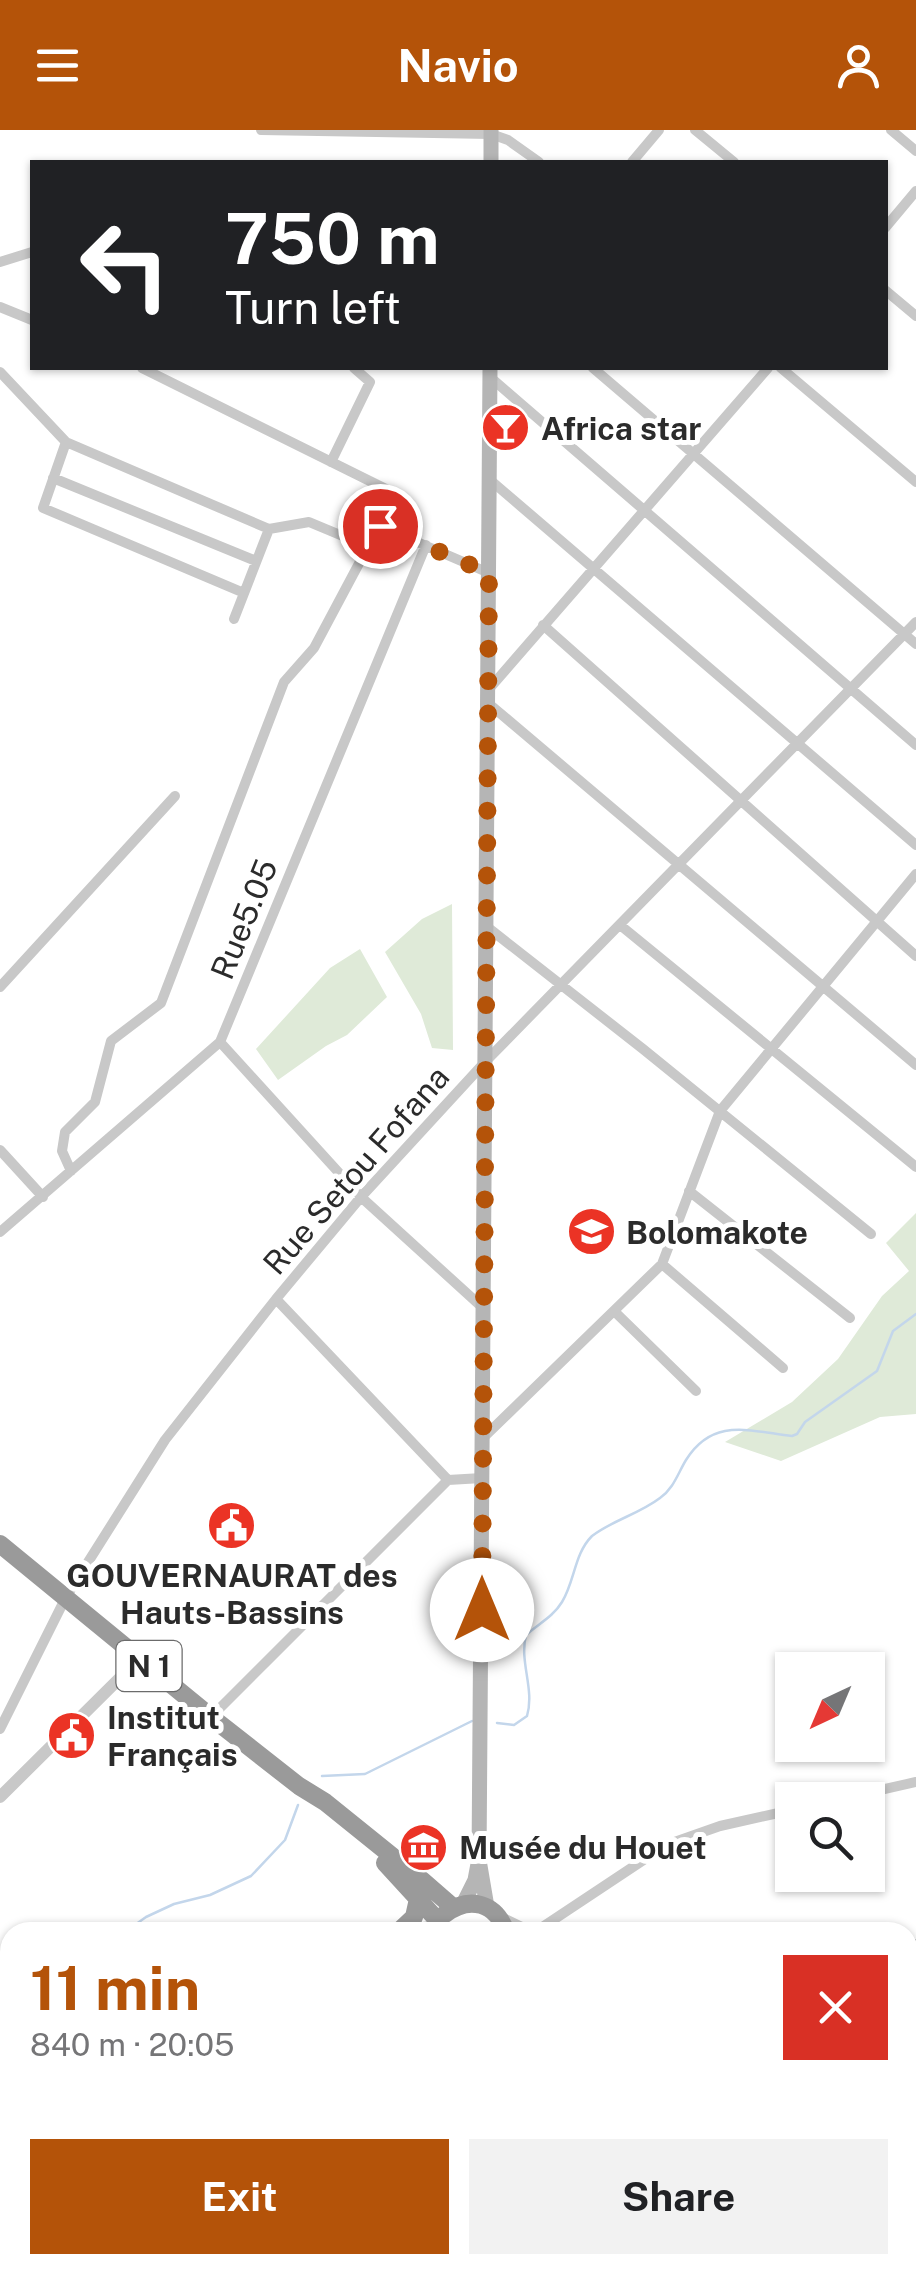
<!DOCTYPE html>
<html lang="en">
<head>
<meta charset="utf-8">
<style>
  :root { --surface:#fff; --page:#f2f2f2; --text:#202124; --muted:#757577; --accent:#b45309 }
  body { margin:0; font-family:"Public Sans",sans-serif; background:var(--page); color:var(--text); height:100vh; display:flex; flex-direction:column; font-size:38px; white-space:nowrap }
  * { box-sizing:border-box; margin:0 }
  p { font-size:32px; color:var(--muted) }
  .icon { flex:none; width:55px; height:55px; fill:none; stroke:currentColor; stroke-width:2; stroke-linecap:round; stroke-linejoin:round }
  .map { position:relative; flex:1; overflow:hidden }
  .details { position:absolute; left:0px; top:1792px; width:918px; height:352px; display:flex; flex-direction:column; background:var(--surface); border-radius:30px 30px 0 0; box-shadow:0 2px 8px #0004 }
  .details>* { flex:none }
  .top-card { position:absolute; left:30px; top:30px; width:858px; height:210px; border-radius:0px; box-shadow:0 2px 8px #0004; background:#202124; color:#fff; overflow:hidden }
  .needle { width:65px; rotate:224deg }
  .buttons { position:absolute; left:775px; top:1522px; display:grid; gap:20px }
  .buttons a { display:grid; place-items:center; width:110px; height:110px; border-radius:0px; background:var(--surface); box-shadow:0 2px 8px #0004; font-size:50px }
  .pin { position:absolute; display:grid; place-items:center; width:85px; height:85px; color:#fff; margin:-42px; border:5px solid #fff; border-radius:50%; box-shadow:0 2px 10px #0007 }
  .me { position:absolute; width:110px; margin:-55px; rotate:0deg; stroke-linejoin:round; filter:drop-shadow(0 0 8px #0008) }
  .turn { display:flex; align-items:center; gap:35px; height:210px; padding:0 30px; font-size:45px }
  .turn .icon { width:130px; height:130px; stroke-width:2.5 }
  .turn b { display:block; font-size:70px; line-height:85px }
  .round { display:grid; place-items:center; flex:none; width:105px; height:105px; border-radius:0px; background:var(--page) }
  .headline { display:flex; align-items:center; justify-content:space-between; height:170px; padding:0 30px }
  h1 { font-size:60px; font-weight:700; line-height:75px; color:var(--accent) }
  .primary-button { display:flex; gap:20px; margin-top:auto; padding:20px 30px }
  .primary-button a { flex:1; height:115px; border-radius:0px; background:var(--accent); color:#fff; font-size:40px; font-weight:700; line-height:115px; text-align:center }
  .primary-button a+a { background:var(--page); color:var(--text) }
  header { display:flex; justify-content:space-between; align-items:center; height:130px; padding:0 30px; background:var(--accent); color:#fff; font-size:45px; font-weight:700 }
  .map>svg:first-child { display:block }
</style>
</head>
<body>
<header><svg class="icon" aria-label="menu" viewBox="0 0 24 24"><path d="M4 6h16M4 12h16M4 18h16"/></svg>Navio<svg class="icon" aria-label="person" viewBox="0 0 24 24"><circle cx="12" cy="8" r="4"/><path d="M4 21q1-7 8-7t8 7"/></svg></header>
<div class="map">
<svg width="916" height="2143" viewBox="0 0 916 2143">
  <rect width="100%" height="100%" fill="#fff"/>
  <path fill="#dfead8" d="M 452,774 L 453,920 L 432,918 L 421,884 L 385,822 L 422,789 Z
    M 360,819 L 387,867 L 347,905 L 326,916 L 278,950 L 256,919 L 330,838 Z
    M 916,1083 L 916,1284 L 880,1287 L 781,1331 L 725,1312 L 792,1272 L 838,1229 L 882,1166 L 909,1141 L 886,1113 Z"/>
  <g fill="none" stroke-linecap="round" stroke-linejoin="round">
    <path stroke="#c3d6eb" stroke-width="2.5" d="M 497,1593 L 514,1595 L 527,1586 C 535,1559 519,1532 526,1505 C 538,1494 553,1487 562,1472 C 575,1451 574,1424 592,1406 C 613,1390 639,1384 660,1368 C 674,1358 678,1343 686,1330 C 713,1287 749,1301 792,1306 L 797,1304 L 805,1292 L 877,1241 L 893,1201 L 916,1184
      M 322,1646 L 365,1644 L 472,1591
      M 125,1802 L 146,1787 L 174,1774 L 210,1765 L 251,1746 L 285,1710 L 298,1675
      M 0,1925 L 10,1914"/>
    <path stroke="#c8c8c8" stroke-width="10" d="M 261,0 L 491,4 L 508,10 L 539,32
      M 695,0 L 734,32
      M 891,0 L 916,21
      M 632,32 L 659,0
      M 885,98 L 916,61
      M 0,132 L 32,122
      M 885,160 L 916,186
      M 0,177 L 32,190
      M 593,238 L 916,514
      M 781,238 L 916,352
      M 0,242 L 66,312 L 269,399 L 309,392 L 369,417
      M 490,247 L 916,615
      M 66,312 L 43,378 L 244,463
      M 331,332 L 370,252 L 354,238
      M 53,348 L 256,431
      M 489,349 L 916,715
      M 380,396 L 489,443
      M 234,489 L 269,399
      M 543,495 L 916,826
      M 489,559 L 768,238
      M 488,573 L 916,935
      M 620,795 L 916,1037
      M 486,796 L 643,919 L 871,1104
      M 0,857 L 175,666
      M 220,912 L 361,1067 L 483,1178
      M 0,1020 L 43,1067
      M 71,1041 L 62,1021 L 65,1002 L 95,972 L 111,911 L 161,873 L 284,552 L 314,518 L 396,364 L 142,238
      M 689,1061 L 850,1188
      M 0,1102 L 220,912 L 426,415
      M 662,1134 L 783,1238
      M 276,1169 L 448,1350
      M 614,1181 L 696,1261
      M 482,1309 L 662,1134 L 720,981 L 916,744
      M 211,1587 L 448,1350 L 482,1348
      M 0,1599 L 66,1467 L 165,1310 L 276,1169 L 361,1067 L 486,931 L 916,492
      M 836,1670 L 916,1652
      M 501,1787 L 526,1799 L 541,1797
      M 404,1802 L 423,1797 L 438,1795
      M 535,1802 L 666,1715 L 720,1696 L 792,1680
      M 908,1823 L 916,1814
      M 0,2068 L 10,2063
      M 260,2135 L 267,2143
      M 326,2143 L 336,2135"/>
    <path stroke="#c8c8c8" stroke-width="12" d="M 0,1667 L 140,1528
      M 0,2083 L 10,2096
      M 40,2135 L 46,2143
      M 99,2143 L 109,2135
      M 613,2143 L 623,2135"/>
    <path stroke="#b5b5b5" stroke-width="15" d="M 491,32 L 491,0
      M 463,1774 L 475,1750 L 478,1734
      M 487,1777 L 479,1730 L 490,238
      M 472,2143 L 472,2135"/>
    <path stroke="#9a9a9a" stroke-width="18" d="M 0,1414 L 211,1587 L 299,1656 L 325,1672 L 423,1751 L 454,1778
      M 385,1733 L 440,1793
      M 445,1784 C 470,1765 496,1773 506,1802
      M 398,1802 L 414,1787 L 418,1769
      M 861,2135 L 871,2143"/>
  </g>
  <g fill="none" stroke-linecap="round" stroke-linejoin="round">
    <path stroke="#b45309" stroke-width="18" stroke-dasharray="0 32.4" d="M 380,396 L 489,443 L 482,1480"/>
  </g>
  <defs>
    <symbol id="bar-disc" viewBox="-11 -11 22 22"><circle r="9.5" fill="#eb3325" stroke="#fff"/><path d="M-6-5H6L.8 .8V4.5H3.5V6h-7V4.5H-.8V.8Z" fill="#fff"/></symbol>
    <symbol id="school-disc" viewBox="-11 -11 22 22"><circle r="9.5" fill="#eb3325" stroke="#fff"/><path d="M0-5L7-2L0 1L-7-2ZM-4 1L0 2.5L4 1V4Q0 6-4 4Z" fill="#fff"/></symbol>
    <symbol id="civic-disc" viewBox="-11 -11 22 22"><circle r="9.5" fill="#eb3325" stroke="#fff"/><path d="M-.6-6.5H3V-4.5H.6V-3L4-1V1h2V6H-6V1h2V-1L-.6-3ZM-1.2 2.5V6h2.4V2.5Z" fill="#fff"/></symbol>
    <symbol id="museum-disc" viewBox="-11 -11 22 22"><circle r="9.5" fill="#eb3325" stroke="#fff"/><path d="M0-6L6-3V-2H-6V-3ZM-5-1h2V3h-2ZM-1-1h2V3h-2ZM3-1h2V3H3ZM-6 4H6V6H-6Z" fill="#fff"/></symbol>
  </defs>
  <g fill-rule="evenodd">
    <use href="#bar-disc" x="478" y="270" width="55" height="55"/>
    <use href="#school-disc" x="564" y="1074" width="55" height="55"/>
    <use href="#civic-disc" x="204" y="1368" width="55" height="55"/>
    <use href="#civic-disc" x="44" y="1578" width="55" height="55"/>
    <use href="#museum-disc" x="396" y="1690" width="55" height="55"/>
  </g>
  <g text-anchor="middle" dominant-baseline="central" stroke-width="10" stroke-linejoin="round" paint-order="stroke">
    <rect fill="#fff" stroke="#6b6b6b" stroke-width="2.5" x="116.5" y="1511" width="65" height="50" rx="8"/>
    <g font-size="30" font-weight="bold" fill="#2b2b2b">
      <text x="149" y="1536">N 1</text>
    </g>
    <g font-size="32" font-weight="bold" fill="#2b2b2b" stroke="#fff" text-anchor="start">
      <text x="541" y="298">Africa star</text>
      <text x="626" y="1102">Bolomakote</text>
      <text x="232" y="1445" text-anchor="middle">GOUVERNAURAT des<tspan x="232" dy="37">Hauts-Bassins</tspan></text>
      <text x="107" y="1587">Institut<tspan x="107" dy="37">Français</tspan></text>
      <text x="459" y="1717">Musée du Houet</text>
    </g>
    <g font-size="32" fill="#2b2b2b" stroke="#fff">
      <text transform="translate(244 789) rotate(-68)">Rue5.05</text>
      <text transform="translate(356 1040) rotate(-49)">Rue Setou Fofana</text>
    </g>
  </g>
</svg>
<div class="buttons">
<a><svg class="needle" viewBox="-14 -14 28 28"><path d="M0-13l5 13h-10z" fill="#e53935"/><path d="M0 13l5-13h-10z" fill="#757577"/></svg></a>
<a><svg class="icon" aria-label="search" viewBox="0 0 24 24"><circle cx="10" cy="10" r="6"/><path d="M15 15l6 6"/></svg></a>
</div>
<div class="pin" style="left:380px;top:396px;background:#d93025"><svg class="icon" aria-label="arrive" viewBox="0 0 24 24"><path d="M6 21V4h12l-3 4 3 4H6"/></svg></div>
<svg class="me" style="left:482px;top:1480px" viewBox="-20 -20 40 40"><circle r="19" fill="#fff"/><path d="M0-13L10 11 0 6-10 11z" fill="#b45309"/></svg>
<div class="top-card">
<div class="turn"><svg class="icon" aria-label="left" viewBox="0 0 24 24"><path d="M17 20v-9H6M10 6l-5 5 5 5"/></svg><div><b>750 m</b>Turn left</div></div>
</div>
<section class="details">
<div class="headline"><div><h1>11 min</h1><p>840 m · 20:05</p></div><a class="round" style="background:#d93025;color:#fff"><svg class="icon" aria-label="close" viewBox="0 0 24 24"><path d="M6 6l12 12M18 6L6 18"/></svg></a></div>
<div class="primary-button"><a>Exit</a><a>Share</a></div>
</section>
</div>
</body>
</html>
